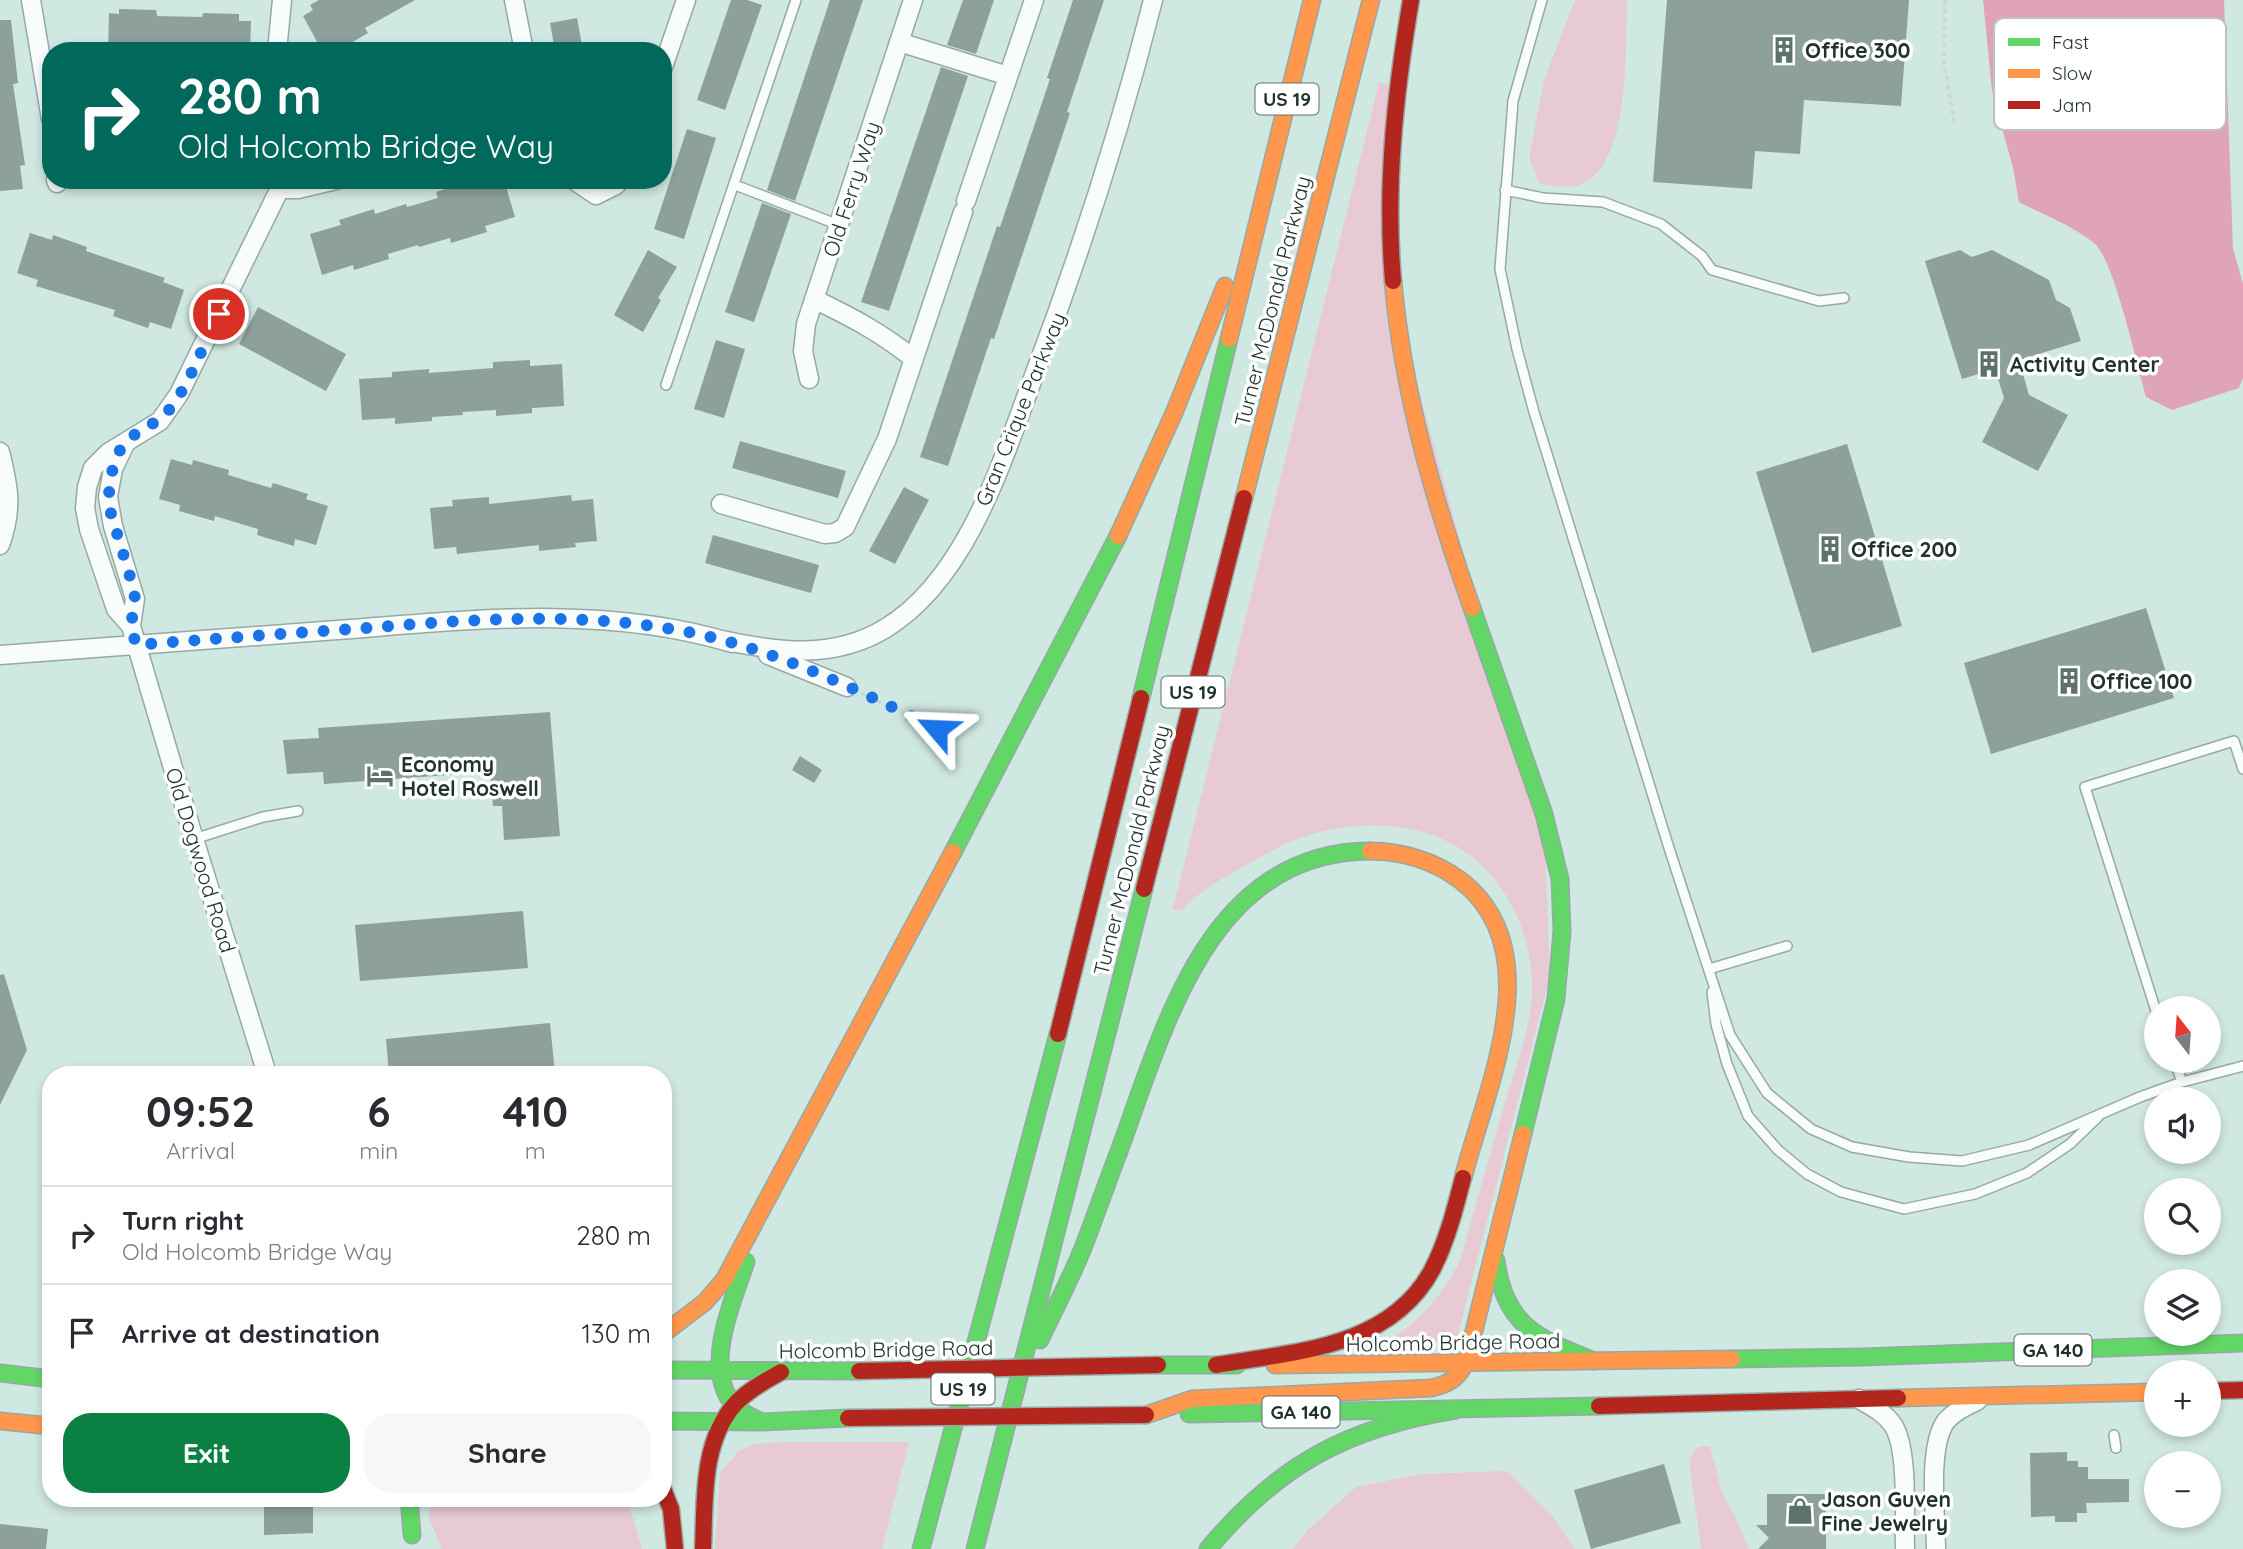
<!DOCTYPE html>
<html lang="en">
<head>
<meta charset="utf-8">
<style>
  :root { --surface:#fff; --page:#f7f7f7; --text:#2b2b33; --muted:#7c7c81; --line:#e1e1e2; --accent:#0b8043 }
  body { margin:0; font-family:Quicksand,sans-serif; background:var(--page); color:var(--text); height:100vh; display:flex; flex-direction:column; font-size:26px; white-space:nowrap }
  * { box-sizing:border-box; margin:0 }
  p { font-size:23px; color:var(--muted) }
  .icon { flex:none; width:38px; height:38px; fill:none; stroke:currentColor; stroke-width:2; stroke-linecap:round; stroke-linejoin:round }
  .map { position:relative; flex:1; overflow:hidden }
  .sheet { position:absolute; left:42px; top:1066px; width:630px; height:441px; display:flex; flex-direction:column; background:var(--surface); border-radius:28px; box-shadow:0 4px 10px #0003 }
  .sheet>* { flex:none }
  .guide { position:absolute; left:42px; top:42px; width:630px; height:147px; border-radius:28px; box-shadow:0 4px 10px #0003; background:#00695c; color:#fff; overflow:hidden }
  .needle { width:46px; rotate:343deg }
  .fabs { position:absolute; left:2144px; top:996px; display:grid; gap:14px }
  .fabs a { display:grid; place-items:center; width:77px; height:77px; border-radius:50%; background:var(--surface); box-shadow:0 4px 10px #0003; font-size:35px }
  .pin { position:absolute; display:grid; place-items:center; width:60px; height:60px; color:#fff; margin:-30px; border:4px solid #fff; border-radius:50%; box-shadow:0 2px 7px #0007 }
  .me { position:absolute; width:77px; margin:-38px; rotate:296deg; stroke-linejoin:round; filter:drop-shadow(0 0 5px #0008) }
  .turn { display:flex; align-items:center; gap:24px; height:147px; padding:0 21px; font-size:32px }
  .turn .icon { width:91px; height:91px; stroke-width:2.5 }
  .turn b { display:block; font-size:49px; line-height:60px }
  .eta { display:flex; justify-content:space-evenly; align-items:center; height:119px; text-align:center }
  .eta b { font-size:42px; font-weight:700; line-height:49px }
  .cta { display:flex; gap:14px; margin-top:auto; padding:14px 21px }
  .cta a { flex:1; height:80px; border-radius:28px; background:var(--accent); color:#fff; font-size:28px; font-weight:700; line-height:80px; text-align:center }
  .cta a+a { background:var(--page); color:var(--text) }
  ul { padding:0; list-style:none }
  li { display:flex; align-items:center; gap:21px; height:98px; padding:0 21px; border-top:2px solid var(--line) }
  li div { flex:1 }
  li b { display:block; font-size:26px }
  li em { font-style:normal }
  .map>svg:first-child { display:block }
</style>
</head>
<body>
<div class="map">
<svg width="2243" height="1549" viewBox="0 0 2243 1549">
  <rect width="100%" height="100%" fill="#d0e8e2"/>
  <path fill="#e8cad5" d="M 1575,0 L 1627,0 C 1625,48 1631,155 1586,182 C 1572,190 1553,186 1539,183 L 1529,158 L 1544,80 Z
    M 1379,82 L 1388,85 L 1384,265 L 1545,846 L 1550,976 L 1456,1342 L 1393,1345 L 1394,1338 C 1425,1315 1442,1295 1460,1261 C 1476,1205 1491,1148 1508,1093 C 1518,1058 1533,1021 1532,985 C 1532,930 1502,870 1452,844 C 1415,824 1368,822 1328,830 C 1297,836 1268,852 1241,868 C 1220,880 1197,892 1182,911 L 1173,909 Z
    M 784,1442 L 909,1442 L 882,1549 L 715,1549 L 720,1473 L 739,1451 L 753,1444 Z
    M 1699,1446 L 1710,1446 L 1722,1493 L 1735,1516 L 1749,1549 L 1701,1549 L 1689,1459 Z
    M 1507,1471 L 1552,1516 L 1575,1549 L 1293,1549 L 1308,1530 L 1356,1487 L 1421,1474 Z
    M 430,1498 L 627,1498 L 642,1549 L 442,1549 L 429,1518 Z"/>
  <path fill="#dfa4ba" d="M 1983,0 L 2224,0 L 2233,248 L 2243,284 L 2243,378 L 2239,388 L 2172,410 L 2146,397 C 2138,368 2114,261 2095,244 C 2074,226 2044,215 2019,202 L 2013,168 L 1992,91 Z"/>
  <path fill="#8da09c" d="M 319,0 L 415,0 L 365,28 L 368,33 L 337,51 L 322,51 L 303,16 L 313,10 L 310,5 Z
    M 731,0 L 747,0 L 762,5 L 725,110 L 697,100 Z
    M 830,0 L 863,0 L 795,201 L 767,190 Z
    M 963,0 L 994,0 L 976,54 L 947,45 Z
    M 1073,0 L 1104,0 L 1067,112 L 1070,113 L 994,339 L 991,338 L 948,466 L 920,457 L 997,226 L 1000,227 L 1050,79 L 1047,78 Z
    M 1667,0 L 1909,0 L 1901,106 L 1804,100 L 1800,154 L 1755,151 L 1752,189 L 1653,182 Z
    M 119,9 L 156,10 L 157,16 L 202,17 L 203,13 L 239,14 L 239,21 L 251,21 L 250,51 L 108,51 L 109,13 L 119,14 Z
    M 577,18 L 583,51 L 555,51 L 550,23 Z
    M 0,20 L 11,20 L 18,83 L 13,84 L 25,165 L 20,166 L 23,189 L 0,191 Z
    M 941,67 L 968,76 L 889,311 L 861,302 Z
    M 687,129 L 716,138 L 684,239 L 654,229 Z
    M 493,180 L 504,180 L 515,217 L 485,226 L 487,232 L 451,243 L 450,238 L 419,247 L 418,245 L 388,254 L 389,259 L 354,270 L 353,265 L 322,275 L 310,234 L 341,225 L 339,220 L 374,209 L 375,214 L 406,204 L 407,207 L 438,198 L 436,192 L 471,181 L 472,187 Z
    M 762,203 L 791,214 L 754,322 L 725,312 Z
    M 30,233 L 52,240 L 53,235 L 87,247 L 86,251 L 165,278 L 163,282 L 184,290 L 171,329 L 150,322 L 148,328 L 113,316 L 115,310 L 36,286 L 38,280 L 17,273 Z
    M 648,250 L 677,267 L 658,298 L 661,300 L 643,332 L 614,315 Z
    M 1960,250 L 1972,257 L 1992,250 L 2049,280 L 2056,300 L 2070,308 L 2081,341 L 2019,360 L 2029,395 L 2068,415 L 2038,471 L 1982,442 L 2004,398 L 1995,369 L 1962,379 L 1925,261 Z
    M 258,307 L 346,354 L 326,391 L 239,344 Z
    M 716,340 L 745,349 L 724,418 L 694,409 Z
    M 530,360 L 530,366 L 562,364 L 564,406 L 532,408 L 532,413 L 496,416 L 496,410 L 462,412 L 463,415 L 432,417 L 432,421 L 395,424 L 395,418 L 362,420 L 359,379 L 392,377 L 392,372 L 429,369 L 429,373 L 493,368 L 493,362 Z
    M 740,441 L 846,471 L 838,498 L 732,468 Z
    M 1847,444 L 1902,626 L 1812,653 L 1756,472 Z
    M 171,459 L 192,465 L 193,460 L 229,470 L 228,475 L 271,488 L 273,483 L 308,494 L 306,499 L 328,506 L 316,545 L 295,539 L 294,546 L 257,535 L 258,529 L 215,516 L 214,521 L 179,511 L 180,505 L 159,499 Z
    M 904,487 L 929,500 L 895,564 L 869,551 Z
    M 571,495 L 572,501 L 593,499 L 597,541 L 575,543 L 576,547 L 539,551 L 539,545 L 457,554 L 456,547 L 434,549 L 430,508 L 453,506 L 452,500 L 489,497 L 489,504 Z
    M 713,535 L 819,565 L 811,593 L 705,563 Z
    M 2146,608 L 2174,698 L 1991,754 L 1964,663 Z
    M 550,712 L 560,836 L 504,840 L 502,806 L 493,806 L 490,772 L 324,784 L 323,772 L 287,774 L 283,740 L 319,738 L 318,728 Z
    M 800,756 L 822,770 L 814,783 L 792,770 Z
    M 523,911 L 528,968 L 360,981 L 355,925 Z
    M 4,974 L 27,1050 L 0,1105 L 0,975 Z
    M 550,1023 L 555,1074 L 389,1074 L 386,1039 Z
    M 2067,1452 L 2067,1461 L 2078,1461 L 2078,1467 L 2088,1467 L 2088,1479 L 2129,1479 L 2129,1502 L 2086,1503 L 2087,1513 L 2077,1513 L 2077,1522 L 2055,1522 L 2055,1516 L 2031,1517 L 2030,1453 Z
    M 1664,1464 L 1681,1523 L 1591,1549 L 1574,1490 Z
    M 1767,1494 L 1826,1494 L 1826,1549 L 1758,1549 L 1769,1538 L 1756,1525 L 1767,1525 Z
    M 313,1505 L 313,1533 L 264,1535 L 264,1506 Z
    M 0,1524 L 48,1529 L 46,1549 L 0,1549 Z"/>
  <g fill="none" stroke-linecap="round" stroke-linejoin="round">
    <defs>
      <path id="lane" d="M 1542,0 L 1513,101 L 1500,269 L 1517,349 L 1534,412 L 1669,848 L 1730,1035 L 1767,1093 L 1811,1129 L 1852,1147 L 1909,1157 L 1962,1161 L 2029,1145 L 2140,1097 L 2182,1082 L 2243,1066
        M 735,185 L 839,225
        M 1505,190 L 1543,198 L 1603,202 L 1661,224 L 1702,256 L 1712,270 L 1819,301 L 1844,298
        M 666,385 L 796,0
        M 194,839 L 263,817 L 298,811
        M 1709,969 L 1787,946
        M 1712,992 L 1716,1024 L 1727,1064 L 1748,1116 L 1778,1150 L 1807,1174 L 1841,1192 L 1904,1209 L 1975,1194 L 2027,1173 L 2070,1144 L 2098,1117
        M 2156,1011 L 2085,787 L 2234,741 L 2243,769
        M 2174,1060 L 2182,1082
        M 2114,1435 L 2116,1448"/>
      <path id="street" d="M 31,0 L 51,119
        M 514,0 L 524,51
        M 899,42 L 1008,76
        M 277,51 L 282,0
        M 663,67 L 686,0
        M 56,180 L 57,183
        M 574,180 L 596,195 L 616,185 L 620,180
        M 281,189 L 298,189 L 336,180
        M 966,201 L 1034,0
        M 814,299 C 853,318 880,332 914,359
        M 809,379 L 803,351 L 806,324 L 913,0
        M 126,442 L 113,469 L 108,497 L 113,526 L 135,599 L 131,626
        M 0,452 C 9,487 13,509 0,545
        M 721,504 L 825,534 L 835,533 L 845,527 L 887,439 L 963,212
        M 722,640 C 778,652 834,660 886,628 C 968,578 1003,458 1035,373 C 1081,251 1121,127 1153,0
        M 0,655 C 112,647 225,638 337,630 C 467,620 605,604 732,643
        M 768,655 L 847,687
        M 267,1074 L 194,839 L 131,626 L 116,609 L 89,529 L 85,508 L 87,487 L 93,468 L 108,453 L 160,421 L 179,394 L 284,180
        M 1859,1399 C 1871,1406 1885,1413 1893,1425 C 1909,1449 1904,1519 1905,1549
        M 1936,1549 C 1936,1517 1927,1447 1946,1421 C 1955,1411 1965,1406 1977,1401"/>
      <path id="fast" d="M 1472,608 L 1544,814 L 1560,879 L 1562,931 L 1556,999 L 1523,1134
        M 1141,698 L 1229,339
        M 953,852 L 1118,536
        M 1496,1260 C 1505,1326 1537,1338 1594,1361
        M 746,1262 C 733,1300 705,1363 730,1400 C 738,1411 751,1417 762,1422
        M 1040,1340 C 1054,1310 1070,1280 1083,1248 C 1095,1217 1106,1185 1118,1154 C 1164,1030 1207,852 1370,851
        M 1732,1359 L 1863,1357 L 2243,1343
        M 1158,1365 L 1237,1365
        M 663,1370 L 859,1371
        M 0,1373 L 51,1379
        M 1189,1414 L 1599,1406
        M 663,1421 L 762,1422 L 848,1418
        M 409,1498 L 412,1535
        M 921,1549 L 1058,1034
        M 975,1549 L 1144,889
        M 1208,1549 C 1278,1465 1348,1427 1456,1410"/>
      <path id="slow" d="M 1393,281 C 1403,394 1434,501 1472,608
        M 1229,339 L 1312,0
        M 1244,498 L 1371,0
        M 1118,536 L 1174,413 L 1225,286
        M 1370,851 C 1402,851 1434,861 1460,880 C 1552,950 1486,1088 1463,1178
        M 663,1334 L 705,1302 L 724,1280 L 953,852
        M 1275,1365 L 1732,1359
        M 1898,1398 L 2156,1392
        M 1146,1415 L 1192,1399 L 1431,1388 C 1450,1384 1460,1377 1467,1359 L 1523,1134
        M 0,1421 L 51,1426"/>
      <path id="jam" d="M 1393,281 C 1385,186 1395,94 1411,0
        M 1144,889 L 1244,498
        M 1058,1034 L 1141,698
        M 1216,1365 C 1294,1352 1390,1348 1432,1270 C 1447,1241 1455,1209 1463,1178
        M 2208,1391 L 2243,1390
        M 1599,1406 L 1898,1398
        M 663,1489 L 671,1509 L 675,1549
        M 703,1549 C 705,1501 701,1441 736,1403 C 749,1390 765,1381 781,1372"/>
    </defs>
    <use href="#lane" stroke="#96a9a4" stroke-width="12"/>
    <use href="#street" stroke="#96a9a4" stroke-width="21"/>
    <use href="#fast" stroke="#96a9a4" stroke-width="19"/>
    <use href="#slow" stroke="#96a9a4" stroke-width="19"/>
    <use href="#jam" stroke="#96a9a4" stroke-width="19"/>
    <path stroke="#cfd7d5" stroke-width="3.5" stroke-dasharray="5 3.5" stroke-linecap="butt" d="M 1945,0 L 1944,64 L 1955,126
      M 861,693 L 937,729"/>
    <use href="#lane" stroke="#f8fcfb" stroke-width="9"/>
    <use href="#street" stroke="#f8fcfb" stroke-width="18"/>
    <use href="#fast" stroke="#63d668" stroke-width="16"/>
    <use href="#slow" stroke="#ff974d" stroke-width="16"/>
    <use href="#jam" stroke="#b3261e" stroke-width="16"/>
    <defs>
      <path id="jam-bridge" d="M 859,1371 L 1158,1365
        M 848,1418 L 1146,1415"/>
    </defs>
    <use href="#jam-bridge" stroke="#96a9a4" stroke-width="19" stroke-linecap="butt"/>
    <use href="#jam-bridge" stroke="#b3261e" stroke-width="16"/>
  </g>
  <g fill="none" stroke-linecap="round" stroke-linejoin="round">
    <path stroke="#1a73e8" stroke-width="12" stroke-dasharray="0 21.6" d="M 219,314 C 204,343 192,378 173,405 C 157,426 143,426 127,441 C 112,455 108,488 109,507 L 132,583 L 135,598 L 131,626 L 136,645 C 209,639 281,634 353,629 C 475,619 602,608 722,640 C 797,660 868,695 937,729"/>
  </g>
  <defs>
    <symbol id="building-bare" viewBox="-9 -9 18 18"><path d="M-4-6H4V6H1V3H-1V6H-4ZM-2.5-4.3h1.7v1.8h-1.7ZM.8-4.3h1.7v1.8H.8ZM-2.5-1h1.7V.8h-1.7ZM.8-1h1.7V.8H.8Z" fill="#5e726d" stroke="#fff" stroke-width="2.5" paint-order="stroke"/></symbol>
    <symbol id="hotel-bare" viewBox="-9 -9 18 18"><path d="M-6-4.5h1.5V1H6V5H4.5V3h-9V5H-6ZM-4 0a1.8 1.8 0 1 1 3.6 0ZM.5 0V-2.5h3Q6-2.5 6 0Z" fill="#5e726d" stroke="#fff" stroke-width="2.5" paint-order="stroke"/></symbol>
    <symbol id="shop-bare" viewBox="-9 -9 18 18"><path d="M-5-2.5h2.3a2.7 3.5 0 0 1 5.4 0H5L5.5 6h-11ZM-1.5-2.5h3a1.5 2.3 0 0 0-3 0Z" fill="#5e726d" stroke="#fff" stroke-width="2.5" paint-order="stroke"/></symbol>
  </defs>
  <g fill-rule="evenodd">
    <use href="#building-bare" x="1765" y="31" width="38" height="38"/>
    <use href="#building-bare" x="1970" y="345" width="38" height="38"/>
    <use href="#building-bare" x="1811" y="530" width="38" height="38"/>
    <use href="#building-bare" x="2050" y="662" width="38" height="38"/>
    <use href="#hotel-bare" x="361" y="757" width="38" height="38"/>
    <use href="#shop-bare" x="1781" y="1492" width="38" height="38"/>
  </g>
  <g text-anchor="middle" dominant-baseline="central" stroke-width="7" stroke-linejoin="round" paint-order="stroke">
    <g fill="#fff" stroke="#64706d" stroke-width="2">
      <rect x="1255.5" y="83.5" width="63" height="31" rx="5"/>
      <rect x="1161.5" y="676.5" width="63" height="31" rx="5"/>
      <rect x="2014.5" y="1334.5" width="77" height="31" rx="5"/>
      <rect x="931.5" y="1373.5" width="63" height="31" rx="5"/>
      <rect x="1262.5" y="1396.5" width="77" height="31" rx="5"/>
    </g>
    <g font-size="19" font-weight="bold" fill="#21322e">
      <text x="1287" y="99">US 19</text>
      <text x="1193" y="692">US 19</text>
      <text x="2053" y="1350">GA 140</text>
      <text x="963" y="1389">US 19</text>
      <text x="1301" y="1412">GA 140</text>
    </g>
    <g font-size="21" font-weight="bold" fill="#21322e" stroke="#fff" text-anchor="start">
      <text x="1805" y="50">Office 300</text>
      <text x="2010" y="364">Activity Center</text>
      <text x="1851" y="549">Office 200</text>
      <text x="2090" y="681">Office 100</text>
      <text x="401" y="764">Economy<tspan x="401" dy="24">Hotel Roswell</tspan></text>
      <text x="1821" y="1499">Jason Guven<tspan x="1821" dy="24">Fine Jewelry</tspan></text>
    </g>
    <g font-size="21" fill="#21322e" stroke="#fff">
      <text transform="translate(851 189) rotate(-72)">Old Ferry Way</text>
      <text transform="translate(1272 301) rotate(-76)">Turner McDonald Parkway</text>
      <text transform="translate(1020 409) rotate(-68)">Gran Crique Parkway</text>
      <text transform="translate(1131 850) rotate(-76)">Turner McDonald Parkway</text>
      <text transform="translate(201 860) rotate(73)">Old Dogwood Road</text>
      <text transform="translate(1453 1342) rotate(-1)">Holcomb Bridge Road</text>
      <text transform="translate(886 1349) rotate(-1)">Holcomb Bridge Road</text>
    </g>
  </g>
  <rect x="1994" y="18" width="232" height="112" rx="10" fill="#fff" stroke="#bcc2c0" stroke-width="2"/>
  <rect x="2008" y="38" width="32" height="8" fill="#63d668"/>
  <rect x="2008" y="69" width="32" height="9" fill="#ff974d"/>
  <rect x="2008" y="101" width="32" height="8" fill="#b3261e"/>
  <g font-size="19" fill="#21322e">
    <text x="2052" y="49">Fast</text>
    <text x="2052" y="80">Slow</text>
    <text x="2052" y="112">Jam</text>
  </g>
</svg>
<div class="fabs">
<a><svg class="needle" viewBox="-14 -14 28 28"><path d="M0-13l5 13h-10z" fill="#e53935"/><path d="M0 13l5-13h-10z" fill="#7c7c81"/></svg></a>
<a><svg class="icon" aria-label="sound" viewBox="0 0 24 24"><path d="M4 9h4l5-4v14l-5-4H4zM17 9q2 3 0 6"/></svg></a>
<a><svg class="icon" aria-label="search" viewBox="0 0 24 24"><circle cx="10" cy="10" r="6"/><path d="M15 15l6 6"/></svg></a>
<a><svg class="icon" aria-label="layers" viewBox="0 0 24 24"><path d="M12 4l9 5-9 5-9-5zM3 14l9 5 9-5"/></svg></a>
<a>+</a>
<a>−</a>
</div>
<div class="pin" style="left:219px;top:314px;background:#d93025"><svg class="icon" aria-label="arrive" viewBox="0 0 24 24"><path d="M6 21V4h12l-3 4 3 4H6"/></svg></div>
<svg class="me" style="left:937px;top:729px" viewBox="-20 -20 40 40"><path d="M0-17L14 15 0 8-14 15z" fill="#1a73e8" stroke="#fff" stroke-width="4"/></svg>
<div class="guide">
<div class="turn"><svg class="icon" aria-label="right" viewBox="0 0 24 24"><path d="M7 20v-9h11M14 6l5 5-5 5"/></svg><div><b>280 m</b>Old Holcomb Bridge Way</div></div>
</div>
<section class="sheet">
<div class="eta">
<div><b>09:52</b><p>Arrival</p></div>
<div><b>6</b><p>min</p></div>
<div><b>410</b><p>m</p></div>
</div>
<ul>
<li><svg class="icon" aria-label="right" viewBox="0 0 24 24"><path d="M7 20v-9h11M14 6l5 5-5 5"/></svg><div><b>Turn right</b><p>Old Holcomb Bridge Way</p></div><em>280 m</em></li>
<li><svg class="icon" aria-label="arrive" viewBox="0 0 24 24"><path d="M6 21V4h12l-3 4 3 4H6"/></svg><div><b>Arrive at destination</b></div><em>130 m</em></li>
</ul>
<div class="cta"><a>Exit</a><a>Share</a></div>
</section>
</div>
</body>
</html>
